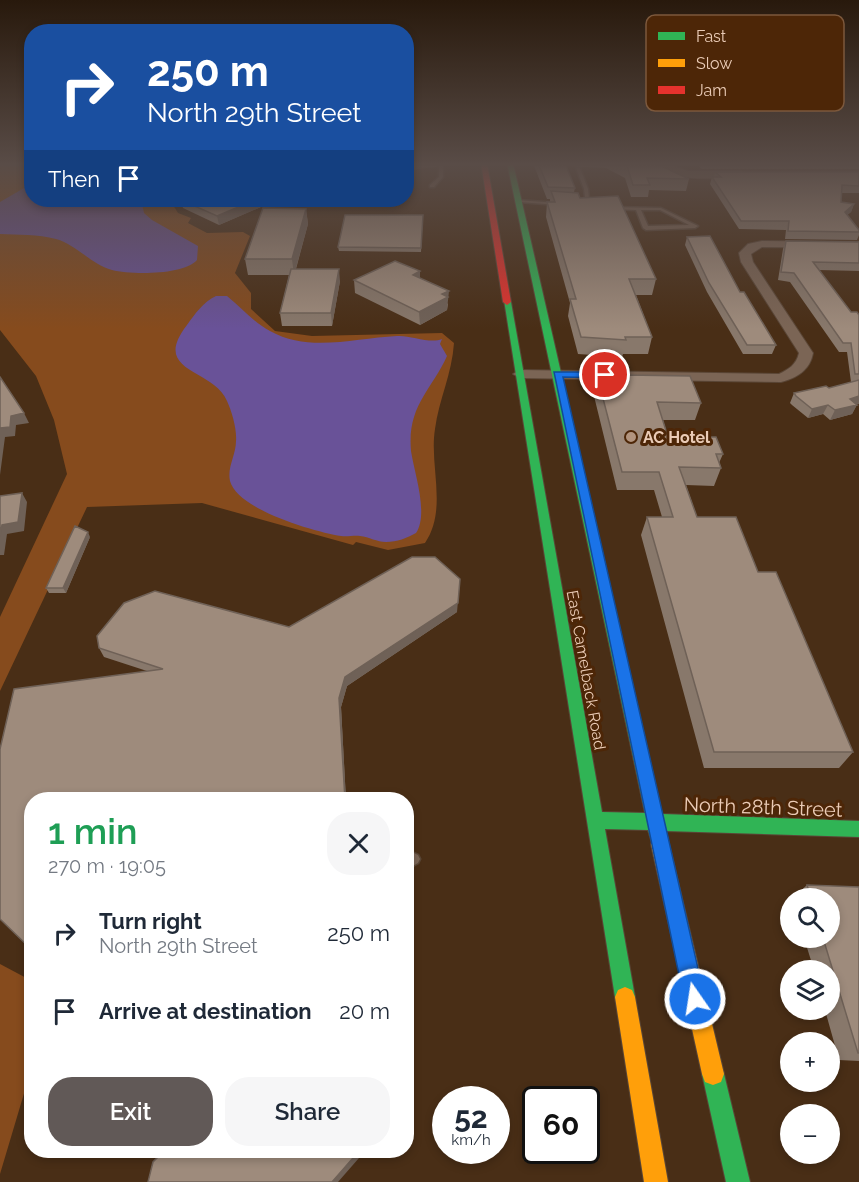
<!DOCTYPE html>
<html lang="en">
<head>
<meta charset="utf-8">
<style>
  :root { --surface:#fff; --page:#f6f6f7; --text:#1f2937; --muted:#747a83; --accent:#615957 }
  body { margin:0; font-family:Raleway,sans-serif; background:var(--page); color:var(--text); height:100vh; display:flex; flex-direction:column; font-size:22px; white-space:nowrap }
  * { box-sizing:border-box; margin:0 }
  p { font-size:20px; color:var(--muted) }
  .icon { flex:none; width:33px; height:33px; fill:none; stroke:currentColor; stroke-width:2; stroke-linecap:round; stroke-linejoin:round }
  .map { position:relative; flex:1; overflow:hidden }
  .panel { position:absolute; left:24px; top:792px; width:390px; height:366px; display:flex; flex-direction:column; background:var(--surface); border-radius:24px; box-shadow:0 3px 9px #0003 }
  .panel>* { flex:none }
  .hud { position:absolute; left:24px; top:24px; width:390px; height:183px; border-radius:24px; box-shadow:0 3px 9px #0003; background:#1a4fa0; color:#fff; overflow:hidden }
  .fabs { position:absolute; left:780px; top:888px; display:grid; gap:12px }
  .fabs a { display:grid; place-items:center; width:60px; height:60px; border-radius:50%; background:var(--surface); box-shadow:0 3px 9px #0003; font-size:30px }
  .speed { position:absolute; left:432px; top:1086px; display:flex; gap:12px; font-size:30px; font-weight:700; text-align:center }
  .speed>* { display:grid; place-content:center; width:78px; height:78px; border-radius:50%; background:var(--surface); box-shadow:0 3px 9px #0003; line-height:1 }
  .speed small { font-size:15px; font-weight:400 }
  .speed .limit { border:3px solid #111; border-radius:9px; background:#fff; color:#111 }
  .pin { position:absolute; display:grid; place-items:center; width:51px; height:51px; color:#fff; margin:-26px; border:3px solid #fff; border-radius:50%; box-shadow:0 2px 6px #0007 }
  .me { position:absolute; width:66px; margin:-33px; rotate:347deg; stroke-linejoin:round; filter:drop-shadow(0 0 4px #0008) }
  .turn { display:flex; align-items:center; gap:21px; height:126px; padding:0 24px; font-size:27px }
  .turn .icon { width:78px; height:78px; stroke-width:2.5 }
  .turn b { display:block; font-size:42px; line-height:51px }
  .then { display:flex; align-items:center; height:57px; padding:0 24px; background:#0003; gap:12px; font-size:22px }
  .round { display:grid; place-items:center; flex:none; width:63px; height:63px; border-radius:24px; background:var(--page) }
  .headline { display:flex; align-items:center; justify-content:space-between; height:102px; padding:0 24px }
  h1 { font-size:36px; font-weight:600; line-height:45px; color:#1e9e55 }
  .action { display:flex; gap:12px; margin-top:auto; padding:12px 24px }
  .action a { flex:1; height:69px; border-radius:24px; background:var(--accent); color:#fff; font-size:24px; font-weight:600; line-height:69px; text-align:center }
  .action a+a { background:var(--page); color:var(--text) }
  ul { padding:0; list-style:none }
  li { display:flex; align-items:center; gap:18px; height:78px; padding:0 24px }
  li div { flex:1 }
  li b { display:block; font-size:22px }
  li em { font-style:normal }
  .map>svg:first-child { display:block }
</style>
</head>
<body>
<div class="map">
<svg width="859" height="1182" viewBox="0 0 859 1182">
  <rect width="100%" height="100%" fill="#492e16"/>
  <path fill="#864b1d" d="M 0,163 L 31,163 L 32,200 L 153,200 L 173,205 L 178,213 L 191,218 L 188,223 L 207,233 L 243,232 L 250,236 L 235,273 L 251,293 L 251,309 L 275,331 L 312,336 L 442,333 L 454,343 C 452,374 439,399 435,429 C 429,466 448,509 425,543 L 388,550 L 356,542 L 353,545 L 202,503 L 87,507 L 0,691 L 0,617 L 67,474 L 54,420 L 36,376 L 0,330 Z
    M 0,964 L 32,981 L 31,1070 L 0,1174 Z"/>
  <path fill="#695298" d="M 31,184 L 32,200 L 141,200 L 144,213 L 152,220 L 198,246 L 197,260 C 184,275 132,275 112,270 C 92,265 77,245 56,239 C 38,234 18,235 0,234 L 0,202 Z
    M 216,296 L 227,296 C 242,308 253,322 270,331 C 309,353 355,338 397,336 C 410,335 430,344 442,339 L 440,344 L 447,356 C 431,391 407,406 411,451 C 414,472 429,514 416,533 C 407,538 397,542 386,542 C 377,542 369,537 360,536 C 354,535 348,537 341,536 C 315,532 238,510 230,481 C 227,467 236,455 236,441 C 237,429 232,412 227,401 C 213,368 150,373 187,325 C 195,314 203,302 216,296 Z"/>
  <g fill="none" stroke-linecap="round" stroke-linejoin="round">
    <defs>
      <path id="lane" d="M 439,163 L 443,163 L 443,177 L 434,187 L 430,187 L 430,185 L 439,177 Z
        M 578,167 L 580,168 L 588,189 L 590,207 L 586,206 L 584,189 L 576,168 Z
        M 517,200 L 558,203 L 560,204 L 558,205 L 519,202 L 517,202 Z
        M 611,207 L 661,208 L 698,226 L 695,228 L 646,230 L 643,228 L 636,210 L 609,209 L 609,207 ZM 641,210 L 660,210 L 689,225 L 648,226 Z
        M 414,853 L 418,855 L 420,859 L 418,863 L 406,870 L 406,857 Z"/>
      <path id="street" d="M 655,163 L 666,163 L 688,171 L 741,171 L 746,174 L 741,177 C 713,178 677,184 655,163 Z
        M 762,241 L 859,242 L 859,248 L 762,247 L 751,254 L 753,262 L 813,353 C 810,370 797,378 781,382 L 520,378 L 513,374 L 520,370 L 779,374 C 789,369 796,365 799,353 L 741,262 L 739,253 L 748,244 Z"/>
      <path id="fast" d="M 507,163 L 513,163 L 662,814 L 859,821 L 859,837 L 666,831 L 669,844 L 666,850 L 660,853 L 654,850 L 648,830 L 605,829 L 635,997 L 632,1004 L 625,1007 L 618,1004 L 615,997 L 504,300 L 511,302 L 602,812 L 645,813 Z
        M 713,1063 L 721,1066 L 724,1074 L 750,1182 L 726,1182 L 702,1074 L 705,1066 Z"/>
      <path id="slow" d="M 660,835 L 666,838 L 669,844 L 724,1074 L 721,1082 L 713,1085 L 705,1082 L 702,1074 L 651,844 L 654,838 Z
        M 625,987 L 632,990 L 635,997 L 668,1182 L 644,1182 L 615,997 L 618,990 Z"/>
      <path id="jam" d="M 481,163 L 487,163 L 511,302 L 507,305 L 503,302 Z"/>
    </defs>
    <use href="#lane" stroke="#5a4636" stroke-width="3"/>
    <use href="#street" stroke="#5a4636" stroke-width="2"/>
    <use href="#fast" stroke="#5a4636" stroke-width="2"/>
    <use href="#slow" stroke="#5a4636" stroke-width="2"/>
    <use href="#jam" stroke="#5a4636" stroke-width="2"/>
    <use href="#lane" fill="#7b6555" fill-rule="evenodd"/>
    <use href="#street" fill="#7b6555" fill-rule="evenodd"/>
    <use href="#fast" fill="#30b455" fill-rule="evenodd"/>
    <use href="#slow" fill="#ff9f0a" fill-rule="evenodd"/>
    <use href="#jam" fill="#e5322d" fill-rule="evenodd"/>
  </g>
  <path fill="#88786b" d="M 533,163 L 655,163 L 689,179 L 686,191 L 649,190 L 648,197 L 631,197 L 625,178 L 606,168 L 566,166 L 575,188 L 574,192 L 656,279 L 652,295 L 636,295 L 652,337 L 648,354 L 623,354 L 622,357 L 578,354 L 568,316 L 570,303 L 546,217 L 547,202 L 550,202 L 550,199 L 547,199 Z
    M 697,163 L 859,163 L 859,169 L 701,169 Z
    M 715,172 L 859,172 L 859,193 L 841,193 L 841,202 L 854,204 L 851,212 L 847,215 L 859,230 L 859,235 L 857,240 L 785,239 L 786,230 L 739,229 L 710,184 L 712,177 L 714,177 Z
    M 181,200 L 277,200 L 219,225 L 183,208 Z
    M 306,209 L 308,224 L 296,269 L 340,281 L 332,326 L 282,326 L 280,313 L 289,275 L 248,275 L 245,259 Z
    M 423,215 L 421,252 L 339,251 L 338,247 Z
    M 687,237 L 740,292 L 776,345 L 772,354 L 743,354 L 707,292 L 685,245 Z
    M 786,241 L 859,242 L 859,271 L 819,270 L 851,312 L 859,315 L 859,404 L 857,404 L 852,414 L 830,420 L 823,414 L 808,418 L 792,405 L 790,403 L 794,393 L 829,388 L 851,382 L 847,352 L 839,352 L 790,282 L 778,280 L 783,249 Z
    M 420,271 L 420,278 L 448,304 L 447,310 L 420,325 L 355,293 L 354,280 Z
    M 626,375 L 701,403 L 695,420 L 663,420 L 668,437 L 723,454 L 719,463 L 721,468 L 714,486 L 686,485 L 697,517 L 758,572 L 853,752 L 839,768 L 704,768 L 641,535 L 647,517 L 662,517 L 654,490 L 617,490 L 594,396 L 598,379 L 625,379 Z
    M 90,537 L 66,593 L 49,593 L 46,588 Z
    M 457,612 L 347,686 L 341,707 L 346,800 L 32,800 L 147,671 L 104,657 L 99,648 L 289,627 Z
    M 807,885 L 859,887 L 859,1061 L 839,1060 L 825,1010 L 830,1010 L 830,970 L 814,970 L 804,938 L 830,938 L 830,898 L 793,898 Z"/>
  <path fill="#6f6157" d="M 406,163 L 437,163 L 437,167 L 417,169 L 406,173 Z
    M 255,200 L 277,200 L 219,225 L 217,216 Z
    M 854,204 L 851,212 L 841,220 L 845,212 Z
    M 306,209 L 308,224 L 294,275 L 292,259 Z
    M 339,269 L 340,281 L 332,326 L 331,313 Z
    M 420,271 L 420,284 L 413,275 Z
    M 449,291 L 447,310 L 420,325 L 419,312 L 442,294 Z
    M 859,396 L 859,404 L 846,407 L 857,405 L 852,414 L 830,420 L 835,410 L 852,398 Z
    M 828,405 L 823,414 L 808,418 L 812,409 Z
    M 24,413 L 29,423 L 16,425 L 15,436 L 5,437 L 0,475 L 0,428 L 11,416 Z
    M 22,493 L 27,502 L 24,531 L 7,534 L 4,555 L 0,555 L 0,536 L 2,525 Z
    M 88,532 L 90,537 L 66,593 L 63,588 Z
    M 460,579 L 457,612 L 347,686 L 341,707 L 346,800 L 345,800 L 339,698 L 345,677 Z
    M 360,1150 L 366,1150 L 338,1182 L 332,1182 Z"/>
  <path fill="#9e8b7c" stroke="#6f6157" stroke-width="1.5" d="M 538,163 L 565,163 L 575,188 L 548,187 Z
    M 621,163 L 655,163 L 689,179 L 647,178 L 650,185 L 633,185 L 627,166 Z
    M 715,172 L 859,172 L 859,186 L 842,185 L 841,202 L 854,204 L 845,212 L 859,230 L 859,232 L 788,231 L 789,221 L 741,221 L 712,177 L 721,177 Z
    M 551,191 L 578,193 L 580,198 L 618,196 L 656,279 L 629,279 L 652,337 L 625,337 L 626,340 L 581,337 L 570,299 L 576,299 L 547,202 L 555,202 Z
    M 181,200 L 255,200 L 217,216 Z
    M 263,208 L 306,209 L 292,259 L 245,259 Z
    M 345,215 L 423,215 L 421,248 L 338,247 Z
    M 710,236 L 740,292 L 744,292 L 776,345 L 747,345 L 709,283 L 687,237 Z
    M 786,241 L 859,242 L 859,263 L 813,262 L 851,312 L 857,312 L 859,315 L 859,374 L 855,374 L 851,343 L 843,343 L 794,273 L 781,272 Z
    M 395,261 L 420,271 L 413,275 L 449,291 L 442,294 L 448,297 L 419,312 L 354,280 Z
    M 291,269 L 339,269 L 331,313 L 280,313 Z
    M 626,375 L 690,376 L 701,403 L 657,402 L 668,437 L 716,437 L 723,454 L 716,454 L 721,468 L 679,467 L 697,517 L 736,517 L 758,572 L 776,572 L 853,752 L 714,752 L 647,517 L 673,517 L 659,472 L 622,472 L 598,379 L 627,379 Z
    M 0,377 L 24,413 L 11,416 L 10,427 L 0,428 Z
    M 859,380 L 859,396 L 850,399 L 857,405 L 835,410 L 828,405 L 812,409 L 796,396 L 794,393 L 826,386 L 829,388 Z
    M 22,493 L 18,522 L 2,525 L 0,536 L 0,496 Z
    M 75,526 L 88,532 L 63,588 L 46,588 Z
    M 412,557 L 435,557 L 460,579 L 458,603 L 345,677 L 339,698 L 345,800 L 32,800 L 32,950 L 0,919 L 0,749 L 14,689 L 163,669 L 99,648 L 97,636 L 124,603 L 155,591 L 289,627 Z
    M 807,885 L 859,887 L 859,1053 L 858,1053 L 823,938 L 830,938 L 830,898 L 811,898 Z
    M 165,1150 L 360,1150 L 332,1182 L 148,1182 L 153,1162 Z"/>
  <linearGradient id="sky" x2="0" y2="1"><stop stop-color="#28190c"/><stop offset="0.5" stop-color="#594c47"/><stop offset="1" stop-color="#594c47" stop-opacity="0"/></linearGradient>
  <rect width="859" height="329" fill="url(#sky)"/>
  <path fill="#1a73e8" stroke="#114b97" stroke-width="1.5" d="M 554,372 L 605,372 L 610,375 L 605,378 L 563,377 L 705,999 L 702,1007 L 695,1010 L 687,1007 L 684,999 Z"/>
  <circle fill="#b2947e" stroke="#4d2607" stroke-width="2" cx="631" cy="437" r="6"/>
  <g text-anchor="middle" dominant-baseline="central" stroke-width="6" stroke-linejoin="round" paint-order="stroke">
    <g font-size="16" font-weight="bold" fill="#eacbb6" stroke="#4d2607" text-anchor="start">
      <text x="643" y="437">AC Hotel</text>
    </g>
    <g font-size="16" fill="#eacbb6" stroke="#4d2607">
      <text transform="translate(586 670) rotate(80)">East Camelback Road</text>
    </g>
    <g font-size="20" fill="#eacbb6" stroke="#4d2607">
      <text transform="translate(763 807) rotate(2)">North 28th Street</text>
    </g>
  </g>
  <rect x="646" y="15" width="198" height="96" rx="9" fill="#4d2607" stroke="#7c583c" stroke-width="1.5"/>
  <rect x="658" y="32" width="27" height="8" fill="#30b455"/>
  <rect x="658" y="59" width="27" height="8" fill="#ff9f0a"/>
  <rect x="658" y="86" width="27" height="8" fill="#e5322d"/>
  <g font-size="16" fill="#eacbb6">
    <text x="696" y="42">Fast</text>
    <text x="696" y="69">Slow</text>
    <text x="696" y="96">Jam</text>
  </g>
</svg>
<div class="fabs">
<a><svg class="icon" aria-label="search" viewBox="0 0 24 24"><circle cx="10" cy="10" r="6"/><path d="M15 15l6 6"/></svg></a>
<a><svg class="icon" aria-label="layers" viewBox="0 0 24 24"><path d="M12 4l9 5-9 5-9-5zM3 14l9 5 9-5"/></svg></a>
<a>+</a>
<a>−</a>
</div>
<div class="speed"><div>52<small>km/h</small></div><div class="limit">60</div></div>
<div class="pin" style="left:605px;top:375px;background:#d93025"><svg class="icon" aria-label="arrive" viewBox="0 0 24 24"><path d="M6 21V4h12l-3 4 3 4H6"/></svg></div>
<svg class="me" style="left:695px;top:999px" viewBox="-20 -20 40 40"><circle r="17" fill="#1a73e8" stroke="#fff" stroke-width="3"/><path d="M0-11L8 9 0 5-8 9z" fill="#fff"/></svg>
<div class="hud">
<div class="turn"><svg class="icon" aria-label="right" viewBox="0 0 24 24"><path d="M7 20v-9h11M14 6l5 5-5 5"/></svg><div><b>250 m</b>North 29th Street</div></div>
<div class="then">Then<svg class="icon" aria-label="arrive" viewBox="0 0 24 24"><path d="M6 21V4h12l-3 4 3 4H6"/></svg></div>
</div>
<section class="panel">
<div class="headline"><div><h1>1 min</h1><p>270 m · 19:05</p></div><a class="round"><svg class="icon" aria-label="close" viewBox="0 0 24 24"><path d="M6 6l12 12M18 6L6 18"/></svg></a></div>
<ul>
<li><svg class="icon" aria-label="right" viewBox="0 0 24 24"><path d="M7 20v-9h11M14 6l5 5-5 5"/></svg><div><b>Turn right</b><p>North 29th Street</p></div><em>250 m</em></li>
<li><svg class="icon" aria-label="arrive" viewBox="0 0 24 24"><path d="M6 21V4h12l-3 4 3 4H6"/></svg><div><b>Arrive at destination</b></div><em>20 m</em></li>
</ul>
<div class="action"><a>Exit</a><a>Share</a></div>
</section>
</div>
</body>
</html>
